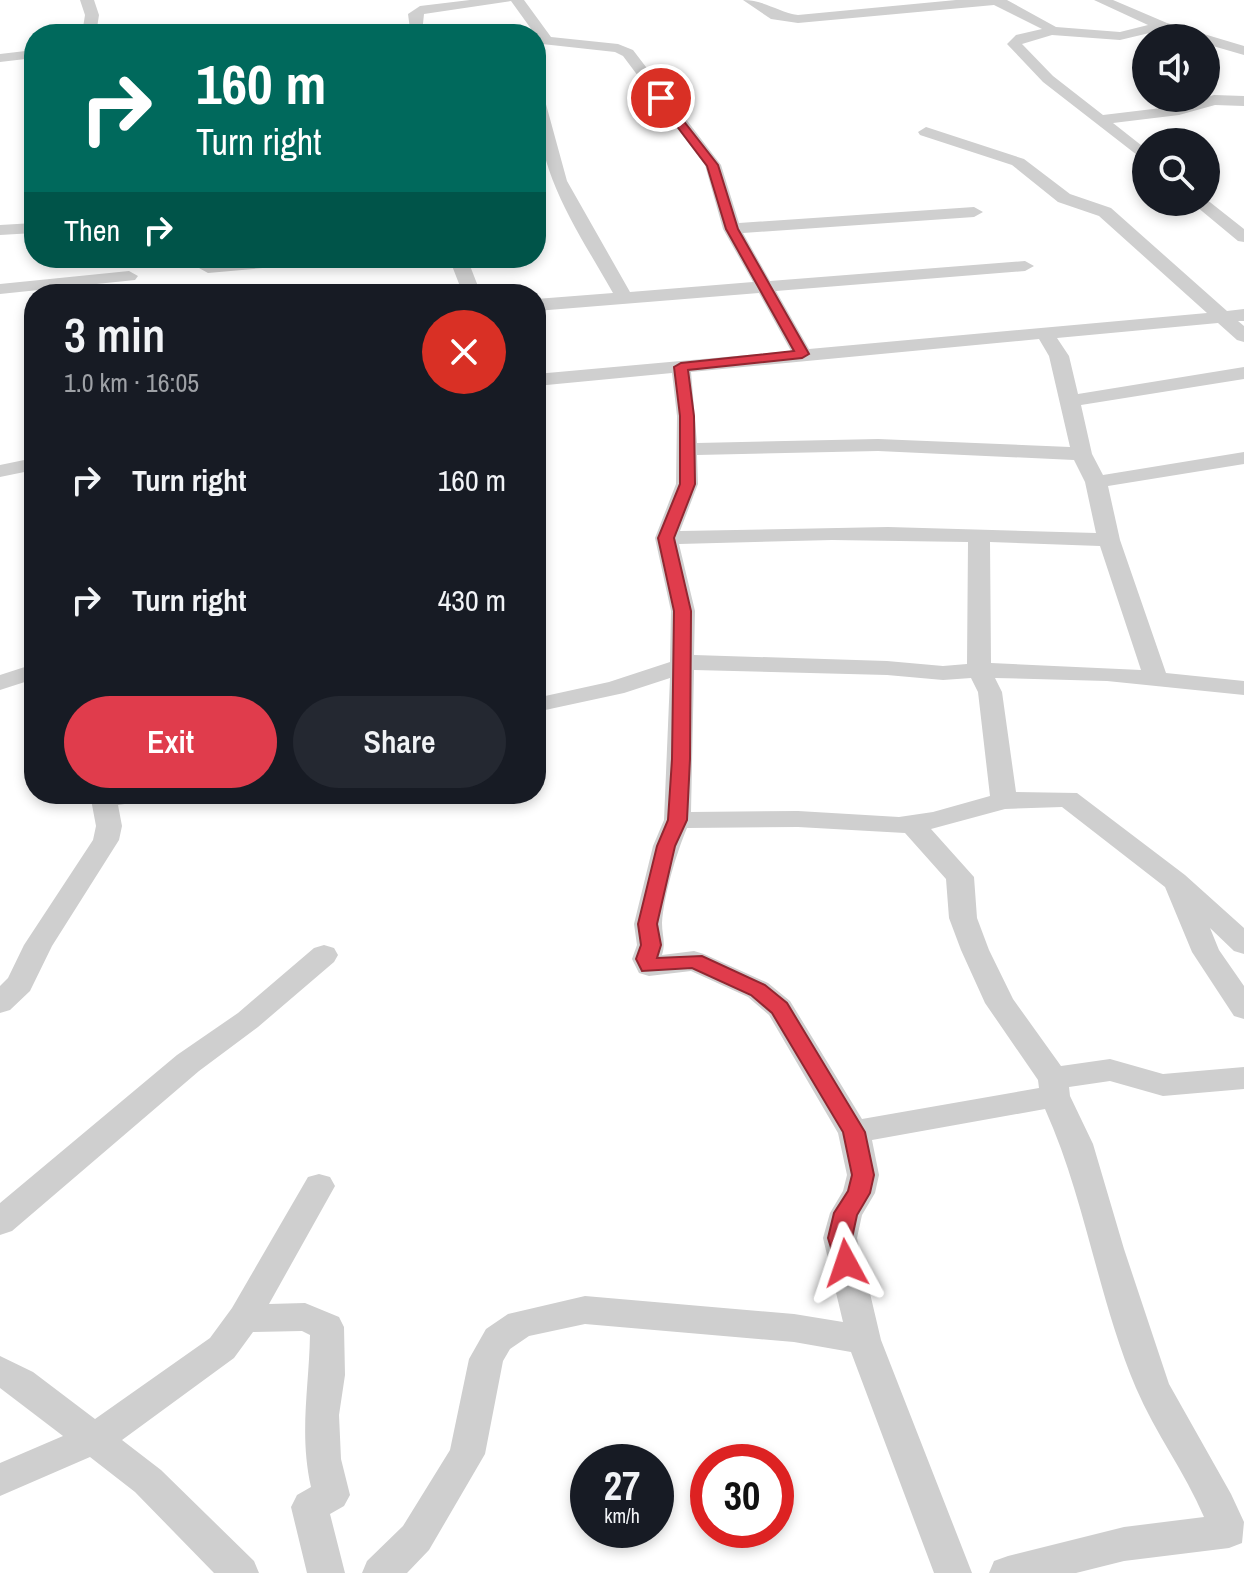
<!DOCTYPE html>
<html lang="en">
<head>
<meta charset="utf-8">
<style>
  :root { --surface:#171b24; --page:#242831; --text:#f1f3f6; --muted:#9ea1a6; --accent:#e03c4c }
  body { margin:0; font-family:"Archivo Narrow",sans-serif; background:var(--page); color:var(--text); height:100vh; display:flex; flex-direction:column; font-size:30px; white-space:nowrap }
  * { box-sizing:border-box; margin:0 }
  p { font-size:26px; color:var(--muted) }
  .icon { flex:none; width:44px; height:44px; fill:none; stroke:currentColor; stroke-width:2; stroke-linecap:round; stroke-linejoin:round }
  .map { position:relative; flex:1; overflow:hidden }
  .details { position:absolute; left:24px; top:284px; width:522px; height:520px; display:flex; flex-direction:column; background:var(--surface); border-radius:32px; box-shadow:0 4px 12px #0003 }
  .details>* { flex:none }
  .guide { position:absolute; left:24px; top:24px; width:522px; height:244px; border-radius:32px; box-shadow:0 4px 12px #0003; background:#00695c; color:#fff; overflow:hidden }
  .controls { position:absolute; left:1132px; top:24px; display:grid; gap:16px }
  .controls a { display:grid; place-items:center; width:88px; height:88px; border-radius:50%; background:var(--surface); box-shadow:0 4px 12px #0003; font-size:40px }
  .speed { position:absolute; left:570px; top:1444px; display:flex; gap:16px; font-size:40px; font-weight:700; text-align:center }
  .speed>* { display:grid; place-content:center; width:104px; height:104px; border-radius:50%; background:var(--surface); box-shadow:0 4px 12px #0003; line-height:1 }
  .speed small { font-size:20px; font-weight:400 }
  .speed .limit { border:12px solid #d22; background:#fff; color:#111 }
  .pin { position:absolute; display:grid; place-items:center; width:68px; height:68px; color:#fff; margin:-34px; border:4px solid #fff; border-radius:50%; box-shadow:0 2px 8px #0007 }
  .me { position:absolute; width:88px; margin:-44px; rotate:355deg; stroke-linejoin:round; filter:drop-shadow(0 0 6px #0008) }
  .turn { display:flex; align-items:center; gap:28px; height:168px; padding:0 40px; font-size:36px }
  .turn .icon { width:104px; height:104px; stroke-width:2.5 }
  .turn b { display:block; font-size:56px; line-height:68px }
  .then { display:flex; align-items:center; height:76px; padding:0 40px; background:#0003; gap:16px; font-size:30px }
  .round { display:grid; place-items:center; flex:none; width:84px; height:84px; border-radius:42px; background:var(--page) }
  .head { display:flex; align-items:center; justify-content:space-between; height:136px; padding:0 40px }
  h1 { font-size:48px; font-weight:600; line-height:60px }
  .action { display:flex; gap:16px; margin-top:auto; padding:16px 40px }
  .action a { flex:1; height:92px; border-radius:48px; background:var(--accent); color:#fff; font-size:32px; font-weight:600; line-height:92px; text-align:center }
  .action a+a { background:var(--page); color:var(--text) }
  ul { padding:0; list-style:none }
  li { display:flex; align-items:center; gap:24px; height:120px; padding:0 40px }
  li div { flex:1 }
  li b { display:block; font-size:30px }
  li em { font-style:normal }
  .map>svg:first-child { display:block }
</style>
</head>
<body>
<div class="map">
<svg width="1244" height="1573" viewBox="0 0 1244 1573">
  <rect width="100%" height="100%" fill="#fff"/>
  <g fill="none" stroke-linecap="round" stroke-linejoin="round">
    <path fill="#cfcfcf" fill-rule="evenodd" d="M 80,0 L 94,0 L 99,15 L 96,34 L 82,34 L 85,15 Z
      M 470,0 L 524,0 L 551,37 L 618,44 L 633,50 L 721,165 L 739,223 L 974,207 L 983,212 L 974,217 L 743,233 L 770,281 L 1025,261 L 1034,266 L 1025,271 L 776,291 L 809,349 L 1207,313 L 1099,216 L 1058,202 L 1012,165 L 920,135 L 918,132 L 926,127 L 1024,159 L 1070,194 L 1111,208 L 1227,311 L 1244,309 L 1244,321 L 1238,321 L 1244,326 L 1244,342 L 1237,340 L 1218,323 L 1057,338 L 1069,356 L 1078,394 L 1244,367 L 1244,379 L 1081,405 L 1092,454 L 1103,475 L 1244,452 L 1244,464 L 1108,486 L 1120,540 L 1166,673 L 1244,681 L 1244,695 L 1107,681 L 995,678 L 1002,692 L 1016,792 L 1077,793 L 1185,875 L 1244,928 L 1244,954 L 1234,951 L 1210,928 L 1219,950 L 1244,986 L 1244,1019 L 1234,1016 L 1192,952 L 1165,887 L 1062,807 L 1005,809 L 931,829 L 974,877 L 977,918 L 989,950 L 1013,999 L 1061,1066 L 1110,1059 L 1163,1074 L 1244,1067 L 1244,1089 L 1163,1096 L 1110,1081 L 1069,1087 L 1070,1096 L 1093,1144 L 1124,1249 L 1169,1384 L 1231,1494 L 1244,1522 L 1242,1543 L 1229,1548 L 1124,1561 L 1076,1573 L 989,1573 L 994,1561 L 1008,1556 L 1124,1527 L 1204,1517 C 1185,1472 1155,1433 1136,1388 C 1098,1298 1085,1198 1045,1109 L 872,1140 L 879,1175 L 875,1193 L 862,1215 L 857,1238 L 881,1340 L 972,1573 L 934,1573 L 851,1352 L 794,1342 L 585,1324 L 529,1336 L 510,1349 L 503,1361 L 485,1454 L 429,1550 L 407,1573 L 362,1573 L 367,1561 L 403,1526 L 450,1450 L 469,1359 L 486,1329 L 508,1314 L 585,1296 L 794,1314 L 843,1322 L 823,1238 L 830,1213 L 843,1191 L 847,1175 L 838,1133 L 769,1015 L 748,997 L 691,971 L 649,976 L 639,973 L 632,959 L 637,945 L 634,924 L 653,846 L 664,820 L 670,678 L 624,693 L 536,712 L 536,698 L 609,682 L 670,662 L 671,611 L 655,538 L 676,484 L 677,416 L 672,373 L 536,386 L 536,374 L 791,351 L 759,293 L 536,311 L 536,299 L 613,293 C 575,226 536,173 536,92 L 544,97 L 567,181 L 630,292 L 753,282 L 723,229 L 705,165 L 623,56 L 615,52 L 542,44 L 511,1 L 424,14 L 422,33 L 405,34 L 410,29 L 408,14 L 420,6 ZM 1039,339 L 1049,356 L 1070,447 L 878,439 L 697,443 L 691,372 ZM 878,451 L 1074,460 L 1085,482 L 1096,533 L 888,527 L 680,531 L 698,484 L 697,455 ZM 832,540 L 968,542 L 967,664 L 943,666 L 887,661 L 694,655 L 695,611 L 679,544 ZM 990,542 L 1100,546 L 1141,670 L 991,663 ZM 694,670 L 887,675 L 943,680 L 971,678 L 978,692 L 990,796 L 933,812 L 899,817 L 798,811 L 691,812 ZM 798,827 L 905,833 L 946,879 L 949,918 L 961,950 L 985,1003 L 1038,1080 L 1039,1088 L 862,1119 L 790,1001 L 768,983 L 704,954 L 694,951 L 662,955 C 666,943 662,935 662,923 C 664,895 676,854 687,828 Z
      M 743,0 C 764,0 778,12 798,15 L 956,0 L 1007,0 L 1056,27 L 1120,32 L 1148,25 L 1094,0 L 1113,0 L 1167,23 L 1244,46 L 1244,55 L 1206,44 L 1206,38 L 1187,38 L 1162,30 L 1120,40 L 1052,35 L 1022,44 L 1053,76 L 1103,115 L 1178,106 L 1214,95 L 1244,96 L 1244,106 L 1215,105 L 1179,115 L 1113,123 L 1146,149 L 1146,162 L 1043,82 L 1007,44 L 1016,35 L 1042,29 L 994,5 L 798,23 L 771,19 Z
      M 34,50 L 34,58 L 0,62 L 0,54 Z
      M 1206,199 L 1244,229 L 1244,242 L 1238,241 L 1191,202 L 1206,202 Z
      M 34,223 L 34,233 L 0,235 L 0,225 Z
      M 259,258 L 328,258 L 319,263 L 208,273 L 199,268 L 208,263 Z
      M 449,258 L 467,258 L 481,294 L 463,294 Z
      M 129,271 L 138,276 L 135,280 L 0,294 L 0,284 Z
      M 34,458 L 34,470 L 0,477 L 0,465 Z
      M 34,664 L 34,679 L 0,690 L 0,675 Z
      M 90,794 L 155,794 L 151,800 L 118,805 L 122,826 L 119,840 L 52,946 L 30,991 L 10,1010 L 0,1013 L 0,986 L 8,978 L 24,945 L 93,840 L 96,826 Z
      M 324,945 L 334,948 L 338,955 L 334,962 L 258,1027 L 199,1071 L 12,1231 L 0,1235 L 0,1203 L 177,1055 L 238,1013 L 314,948 Z
      M 319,1174 L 330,1177 L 335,1186 L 269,1304 L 305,1303 L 339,1317 L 344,1327 L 345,1375 L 339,1415 L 341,1459 L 350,1495 L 344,1506 L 330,1514 L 345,1573 L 307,1573 L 291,1507 L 297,1495 L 311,1487 C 299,1434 309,1388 310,1335 L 302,1331 L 253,1332 L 234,1358 L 122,1440 L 161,1470 L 254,1561 L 259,1573 L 214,1573 L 135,1492 L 90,1457 L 0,1496 L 0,1463 L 63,1436 L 0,1388 L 0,1356 L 33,1372 L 95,1419 L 210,1338 L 232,1308 L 308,1177 Z"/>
  </g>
  <path fill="#e03c4c" stroke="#922731" stroke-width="2" d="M 657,96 L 664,96 L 718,165 L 738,229 L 809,354 L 802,358 L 688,370 L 694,416 L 695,484 L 674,538 L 691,611 L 690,759 L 687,820 L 675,846 L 657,924 L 661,945 L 657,958 L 702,956 L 765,985 L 787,1003 L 865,1132 L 874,1175 L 870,1193 L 857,1215 L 852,1238 L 858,1263 L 854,1270 L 846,1272 L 838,1270 L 828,1238 L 834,1213 L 848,1191 L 852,1175 L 843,1132 L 772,1013 L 751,995 L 692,968 L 642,971 L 636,959 L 641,945 L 638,924 L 657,846 L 668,820 L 672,759 L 674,611 L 658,538 L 680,484 L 680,416 L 674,367 L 681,363 L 794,351 L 726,229 L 707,166 L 657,100 Z"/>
</svg>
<div class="controls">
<a><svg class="icon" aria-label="sound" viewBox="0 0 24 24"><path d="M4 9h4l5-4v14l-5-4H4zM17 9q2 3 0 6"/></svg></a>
<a><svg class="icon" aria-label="search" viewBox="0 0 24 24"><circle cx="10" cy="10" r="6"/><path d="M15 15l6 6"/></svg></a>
</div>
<div class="speed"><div>27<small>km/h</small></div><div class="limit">30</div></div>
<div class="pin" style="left:661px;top:98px;background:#d93025"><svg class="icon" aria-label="arrive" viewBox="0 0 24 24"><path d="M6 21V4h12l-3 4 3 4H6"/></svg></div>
<svg class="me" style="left:846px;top:1263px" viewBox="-20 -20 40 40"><path d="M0-17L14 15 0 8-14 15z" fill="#e03c4c" stroke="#fff" stroke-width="4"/></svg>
<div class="guide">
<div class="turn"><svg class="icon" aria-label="right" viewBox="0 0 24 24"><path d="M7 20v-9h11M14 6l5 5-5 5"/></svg><div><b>160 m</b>Turn right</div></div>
<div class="then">Then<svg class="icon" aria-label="right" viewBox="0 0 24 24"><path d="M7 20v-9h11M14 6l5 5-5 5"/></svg></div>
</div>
<section class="details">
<div class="head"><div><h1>3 min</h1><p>1.0 km · 16:05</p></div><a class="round" style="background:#d93025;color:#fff"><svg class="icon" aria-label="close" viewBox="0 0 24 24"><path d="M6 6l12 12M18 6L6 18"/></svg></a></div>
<ul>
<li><svg class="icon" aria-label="right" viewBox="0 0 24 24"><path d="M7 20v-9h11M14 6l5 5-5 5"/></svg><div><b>Turn right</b></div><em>160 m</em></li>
<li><svg class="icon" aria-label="right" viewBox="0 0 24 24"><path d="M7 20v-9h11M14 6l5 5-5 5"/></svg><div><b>Turn right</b></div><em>430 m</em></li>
</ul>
<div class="action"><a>Exit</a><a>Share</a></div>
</section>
</div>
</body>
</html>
